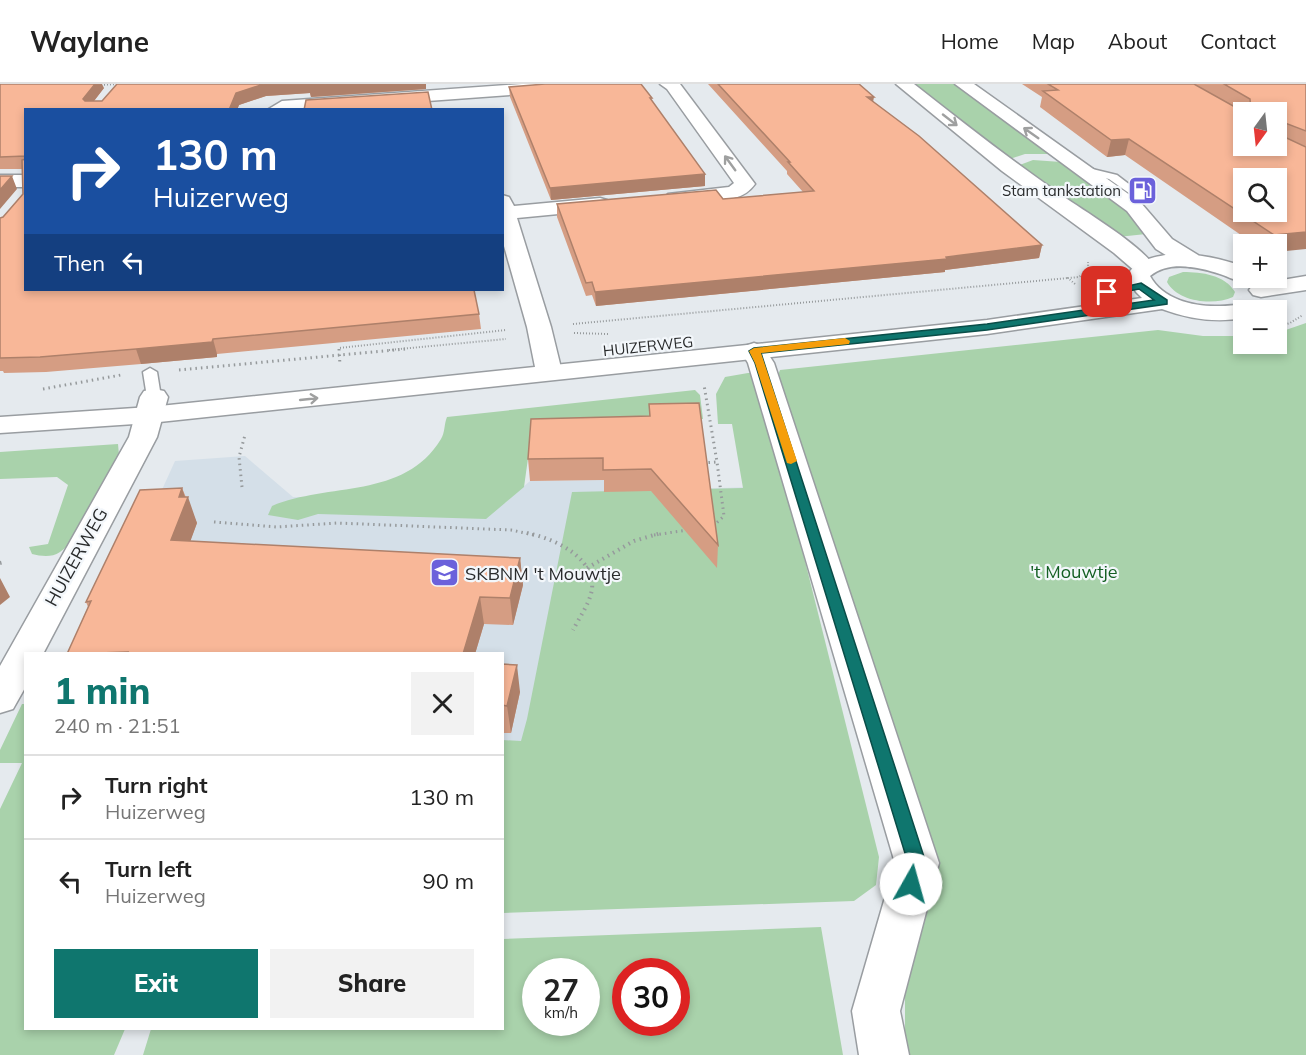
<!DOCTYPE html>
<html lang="en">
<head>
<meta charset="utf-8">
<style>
  :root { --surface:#fff; --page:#f2f2f2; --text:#222; --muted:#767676; --line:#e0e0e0; --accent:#0f766e }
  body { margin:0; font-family:Mulish,sans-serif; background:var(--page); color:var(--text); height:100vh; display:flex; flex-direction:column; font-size:22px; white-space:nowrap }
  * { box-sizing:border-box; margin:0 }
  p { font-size:20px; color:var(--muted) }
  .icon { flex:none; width:33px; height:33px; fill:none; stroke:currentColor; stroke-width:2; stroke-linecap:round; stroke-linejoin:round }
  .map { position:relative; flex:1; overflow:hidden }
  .sheet { position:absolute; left:24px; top:568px; width:480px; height:378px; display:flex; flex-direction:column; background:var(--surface); border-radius:0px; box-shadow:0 3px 9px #0003 }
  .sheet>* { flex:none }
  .banner { position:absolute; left:24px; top:24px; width:480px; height:183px; border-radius:0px; box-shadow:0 3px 9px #0003; background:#1a4fa0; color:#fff; overflow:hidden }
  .needle { width:39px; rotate:195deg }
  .tools { position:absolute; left:1233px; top:18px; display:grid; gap:12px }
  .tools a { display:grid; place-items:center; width:54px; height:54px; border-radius:0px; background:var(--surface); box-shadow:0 3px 9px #0003; font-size:30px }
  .speed { position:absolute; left:522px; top:874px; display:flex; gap:12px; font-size:30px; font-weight:700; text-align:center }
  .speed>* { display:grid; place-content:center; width:78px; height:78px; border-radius:50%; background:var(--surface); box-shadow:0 3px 9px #0003; line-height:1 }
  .speed small { font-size:15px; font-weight:400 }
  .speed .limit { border:9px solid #d22; background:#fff; color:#111 }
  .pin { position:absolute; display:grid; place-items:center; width:51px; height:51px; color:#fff; margin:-26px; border-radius:12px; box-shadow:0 3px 9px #0006 }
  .me { position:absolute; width:66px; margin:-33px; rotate:7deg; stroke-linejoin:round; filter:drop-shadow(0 0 4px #0008) }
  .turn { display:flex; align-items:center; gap:21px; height:126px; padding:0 30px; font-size:27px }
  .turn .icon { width:78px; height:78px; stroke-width:2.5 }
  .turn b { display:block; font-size:42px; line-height:51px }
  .then { display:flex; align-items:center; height:57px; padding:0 30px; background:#0003; gap:12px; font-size:22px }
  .round { display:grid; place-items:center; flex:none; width:63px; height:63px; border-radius:0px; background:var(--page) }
  .headline { display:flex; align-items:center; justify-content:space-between; height:102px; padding:0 30px }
  h1 { font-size:36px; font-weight:800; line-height:45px; color:var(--accent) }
  .primary-button { display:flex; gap:12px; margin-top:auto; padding:12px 30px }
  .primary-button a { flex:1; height:69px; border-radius:0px; background:var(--accent); color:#fff; font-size:24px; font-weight:800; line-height:69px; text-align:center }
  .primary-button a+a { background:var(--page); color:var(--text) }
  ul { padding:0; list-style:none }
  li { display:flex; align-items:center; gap:18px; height:84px; padding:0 30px; border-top:2px solid var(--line) }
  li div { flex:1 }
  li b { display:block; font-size:22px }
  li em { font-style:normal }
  header { display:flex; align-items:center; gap:36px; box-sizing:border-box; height:84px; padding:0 30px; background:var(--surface); border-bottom:2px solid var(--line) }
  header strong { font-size:28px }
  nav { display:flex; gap:33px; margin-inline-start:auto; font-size:21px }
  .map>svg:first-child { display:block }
</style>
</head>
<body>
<header>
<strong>Waylane</strong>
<nav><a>Home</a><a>Map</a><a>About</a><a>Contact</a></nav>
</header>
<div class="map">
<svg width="1306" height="971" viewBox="0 0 1306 971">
  <rect width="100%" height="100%" fill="#e5eaee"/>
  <path fill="#d4dfe8" d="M 245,372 L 293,413 L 505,419 L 530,397 L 604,396 L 605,408 L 751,403 L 792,685 L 503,668 L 502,570 L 93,570 L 99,545 L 175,377 Z"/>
  <path fill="#a9d2ab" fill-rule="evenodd" d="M 911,0 L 954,0 L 1049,70 L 1025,70 L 1007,76 Z
    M 1033,76 L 1061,78 L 1119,122 L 1132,126 L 1146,150 L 1118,153 L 1017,82 Z
    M 1183,188 C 1202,188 1225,191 1235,208 L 1233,213 C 1213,222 1178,218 1167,198 L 1169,193 Z
    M 1306,239 L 1306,971 L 905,971 L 905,891 L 921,830 L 776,296 L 780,286 L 1158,246 L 1203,252 L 1243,252 L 1244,260 L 1276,260 L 1277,249 Z
    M 748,289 L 758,289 L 879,773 L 876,801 L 854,817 L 503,829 L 502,656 L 521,657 L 527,635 L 572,408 L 743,404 L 732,340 L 718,340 L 716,310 L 725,293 Z
    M 695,306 L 700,311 L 703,335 L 647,337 L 531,353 L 524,403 L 486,435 L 318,430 L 298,436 L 268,431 L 272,422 C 328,398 404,416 441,355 C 445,349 444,340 447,333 Z
    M 118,360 L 119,371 C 106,394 81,455 60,468 C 51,474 41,472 32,470 L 29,463 L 48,460 L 68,401 L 57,393 L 0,395 L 0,368 Z
    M 22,620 L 26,620 L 26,945 L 125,945 L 114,971 L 0,971 L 0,725 L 22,679 L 0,679 L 0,666 Z
    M 821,843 L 843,971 L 143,971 L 151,945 L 502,945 L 503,855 ZM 536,888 L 586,888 L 586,939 L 536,939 ZM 626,888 L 676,888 L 676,939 L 626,939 Z"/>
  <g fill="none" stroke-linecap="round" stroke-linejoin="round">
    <defs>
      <path id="service" d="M 1084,83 L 1117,91 L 1147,114 L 1138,125 L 1130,125 L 1128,123 L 1136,114 L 1109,95 L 1080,88 L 1080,84 Z
        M 150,284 L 157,288 L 161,313 L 154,317 L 147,313 L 143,288 Z"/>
      <path id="minor" d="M 522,0 L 599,0 L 591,5 L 304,26 L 267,26 L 282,17 Z
        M 660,0 L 680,0 L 755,100 C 750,107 743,112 734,114 L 675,120 L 668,118 L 665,114 L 668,110 L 729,103 L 734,99 L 667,5 Z
        M 0,91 L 26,91 L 26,103 L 0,103 Z
        M 502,111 L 509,113 L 514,122 L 600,114 L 607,116 L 610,120 L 607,124 L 600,126 L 517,134 L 551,243 L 562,288 L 558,294 L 549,296 L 540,294 L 536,288 L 527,243 L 502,155 Z
        M 754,259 L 763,262 L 774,279 L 939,779 L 900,927 L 909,971 L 859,971 L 852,927 L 895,779 L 748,279 L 741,267 L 745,262 Z
        M 154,305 L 164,307 L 168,313 L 157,353 L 43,570 L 26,570 L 26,602 L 13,625 L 0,629 L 0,582 L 129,353 L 140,313 L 144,307 Z"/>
      <path id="tertiary" d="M 896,0 L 914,0 C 961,37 1008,74 1057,108 C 1082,126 1139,159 1155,183 L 1152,188 L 1144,190 L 1136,188 L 1114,169 L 1002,87 Z
        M 955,0 L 974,0 L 1141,119 L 1172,155 L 1198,171 L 1201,176 L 1198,181 L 1190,183 L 1182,181 L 1156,165 L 1127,127 Z"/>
      <path id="secondary" d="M 1174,170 C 1198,170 1221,174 1244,183 L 1244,194 L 1254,194 L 1252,197 C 1240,200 1232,194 1220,190 C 1199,183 1169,176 1150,192 C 1163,216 1195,223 1220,222 C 1231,222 1242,219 1253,222 L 1256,226 L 1244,226 L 1244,234 C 1215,239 1189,235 1162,225 L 987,250 L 150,339 L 0,349 L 0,333 L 150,323 L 987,236 L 1142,214 L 1136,208 L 1127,191 C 1138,175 1156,172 1174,170 Z
        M 1306,192 L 1306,206 L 1261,213 L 1253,211 L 1249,206 L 1253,201 Z"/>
    </defs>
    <use href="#service" stroke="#999da1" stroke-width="3"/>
    <use href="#minor" stroke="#999da1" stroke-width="3"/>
    <use href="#tertiary" stroke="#999da1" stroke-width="3"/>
    <use href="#secondary" stroke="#999da1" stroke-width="3"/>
    <path stroke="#969a9c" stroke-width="2" stroke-dasharray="1 2" stroke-linecap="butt" d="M 98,1 L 118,0
      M 1075,200 L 1068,194 L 1079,193 L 1088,186 L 1088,178
      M 573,240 L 1068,194
      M 1276,243 L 1290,239 L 1303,231
      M 574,249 L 608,250
      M 339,266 L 339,264 L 506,246
      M 389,266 L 506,255"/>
    <path stroke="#969a9c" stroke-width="3" stroke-dasharray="1.5 4" stroke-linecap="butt" d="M 339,265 L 340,281
      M 179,286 L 405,265
      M 43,305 L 121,291
      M 703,379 L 717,378 L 704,301
      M 242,403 L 239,373 L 245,351
      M 214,438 L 277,443 L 337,439 L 511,446 L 534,451
      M 713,442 L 724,432 L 717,378
      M 654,451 L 688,446"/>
    <path stroke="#969a9c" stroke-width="4" stroke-dasharray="1.5 4.5" stroke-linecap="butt" d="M 527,449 C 551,454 588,469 592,498 C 594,514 580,532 573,546
      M 0,479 L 4,478
      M 587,484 L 634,457 L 661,449"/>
    <use href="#service" fill="#fff" fill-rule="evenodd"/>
    <use href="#minor" fill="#fff" fill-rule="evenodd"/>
    <use href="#tertiary" fill="#fff" fill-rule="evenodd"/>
    <use href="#secondary" fill="#fff" fill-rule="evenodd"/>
  </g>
  <path fill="#d59d83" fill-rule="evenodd" d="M 0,0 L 104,4 L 94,17 L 102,17 L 117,0 L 426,0 L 426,5 L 311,13 L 310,9 L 266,12 L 239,21 L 237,26 L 26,26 L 26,206 L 479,230 L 481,245 L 217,270 L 217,273 L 141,280 L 46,288 L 4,289 L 3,287 L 0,287 L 0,134 L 3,133 L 23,110 L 22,85 L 0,85 Z
    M 708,0 L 859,0 L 873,18 L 1042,161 L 1039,174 L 945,186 L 945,188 L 596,222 L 592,211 L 586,212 L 557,133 L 557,120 L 723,115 L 803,108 L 787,90 L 787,87 Z
    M 1022,0 L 1306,0 L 1306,165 L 1276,160 L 1254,160 L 1125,71 L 1107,73 L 1040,23 L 1042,13 ZM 1244,28 L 1276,28 L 1244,62 Z
    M 509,3 L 652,17 L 705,102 L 551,116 L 510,13 Z
    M 649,320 L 718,461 L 717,484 L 651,407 L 604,408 L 604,396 L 530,397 L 528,375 L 649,332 Z
    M 182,404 L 197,439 L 190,457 L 520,474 L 523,501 L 513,541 L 484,540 L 475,570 L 67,570 L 88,523 L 86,518 Z
    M 502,580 L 520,608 L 511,649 L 502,649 Z"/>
  <path fill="#ae806a" d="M 95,0 L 102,0 L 104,4 L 87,26 L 83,15 Z
    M 264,0 L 426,0 L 426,5 L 311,13 L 310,9 L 266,12 L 239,21 L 237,26 L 229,26 L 236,9 Z
    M 867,13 L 874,13 L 872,23 Z
    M 1129,55 L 1125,71 L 1107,73 L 1111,56 Z
    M 705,90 L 705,102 L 551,116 L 550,104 Z
    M 12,92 L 17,105 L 0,125 L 0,106 Z
    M 1306,148 L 1306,165 L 1276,168 L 1276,160 L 1270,160 L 1274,151 Z
    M 1042,161 L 1039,174 L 945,186 L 945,188 L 596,222 L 595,208 L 946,173 Z
    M 213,255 L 217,270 L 217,273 L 141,280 L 136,265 Z
    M 182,404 L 186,416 L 188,413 L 197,439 L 181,483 L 171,456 L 179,413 Z
    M 520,474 L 523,501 L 513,541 L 510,514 Z
    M 0,494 L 10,513 L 0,521 Z
    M 480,513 L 484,540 L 475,570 L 463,570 Z
    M 517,581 L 520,608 L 511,649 L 507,622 Z"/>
  <path fill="#f8b798" stroke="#ae806a" stroke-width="1.5" fill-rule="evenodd" d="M 0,0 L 95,0 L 83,15 L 85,17 L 102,17 L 117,0 L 271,0 L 264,0 L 236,9 L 229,26 L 26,26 L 26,72 L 0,73 Z
    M 309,0 L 328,0 L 309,1 Z
    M 545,0 L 641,0 L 652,14 L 650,14 L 705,90 L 550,104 L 509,3 Z
    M 718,0 L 859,0 L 874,13 L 867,13 L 919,52 L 1042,161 L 946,173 L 947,175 L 595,208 L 592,198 L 586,199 L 557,120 L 716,106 L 723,115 L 814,107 L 788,78 L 790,78 Z
    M 1048,0 L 1194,0 L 1244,28 L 1244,62 L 1276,62 L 1276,49 L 1306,63 L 1306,148 L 1274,151 L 1129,55 L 1111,56 L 1043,7 L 1058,6 ZM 1244,94 L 1276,94 L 1276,128 L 1244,128 Z
    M 1224,0 L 1306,0 L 1306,47 L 1280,37 L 1280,44 L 1276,45 L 1276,28 L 1251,28 L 1250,15 Z
    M 428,8 L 432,26 L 304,26 L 306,16 Z
    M 26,75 L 26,206 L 474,206 L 479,230 L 213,255 L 212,258 L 136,265 L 40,273 L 0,274 L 0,134 L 3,133 L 23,110 L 22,76 Z
    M 0,92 L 12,92 L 0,106 Z
    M 699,319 L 718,461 L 651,385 L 603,386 L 603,374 L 528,375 L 531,335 L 650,332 L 649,320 Z
    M 182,404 L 179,413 L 188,413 L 171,456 L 520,474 L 510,514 L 480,513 L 463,570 L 127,570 L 128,568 L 67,570 L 91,517 L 86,518 L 140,406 Z
    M 502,580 L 517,581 L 507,622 L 502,621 Z"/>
  <defs><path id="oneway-shaft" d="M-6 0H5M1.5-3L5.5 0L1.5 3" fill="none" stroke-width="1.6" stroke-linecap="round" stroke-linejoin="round" transform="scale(1.5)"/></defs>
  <g stroke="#9fa0a0">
    <use href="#oneway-shaft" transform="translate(950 36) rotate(38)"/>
    <use href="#oneway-shaft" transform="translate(1031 49) rotate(-145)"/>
    <use href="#oneway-shaft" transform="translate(730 79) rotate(-126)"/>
    <use href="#oneway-shaft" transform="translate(309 315) rotate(-6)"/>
  </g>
  <path fill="#0f766e" stroke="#0a4d48" stroke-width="1.5" d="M 1141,199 L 1167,216 L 1167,220 L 987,246 L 761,269 L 926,779 L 918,806 L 911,808 L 905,806 L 902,800 L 908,779 L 755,279 L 749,267 L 754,264 L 987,240 L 1154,216 L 1139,205 L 1107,211 L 1102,208 Z"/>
  <path fill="#f59e0b" d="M 845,254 L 850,257 L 849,260 L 761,269 L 797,377 L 791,380 L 787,379 L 755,279 L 749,267 L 754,264 Z"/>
  <defs>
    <symbol id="fuel-square" viewBox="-11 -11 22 22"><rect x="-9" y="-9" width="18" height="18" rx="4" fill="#6b61db" stroke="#f3f7fb"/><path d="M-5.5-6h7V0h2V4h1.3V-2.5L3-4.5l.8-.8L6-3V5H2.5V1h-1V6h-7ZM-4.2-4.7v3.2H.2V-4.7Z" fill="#fff"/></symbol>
    <symbol id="school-square" viewBox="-11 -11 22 22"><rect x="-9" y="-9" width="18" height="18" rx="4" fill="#6b61db" stroke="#f3f7fb"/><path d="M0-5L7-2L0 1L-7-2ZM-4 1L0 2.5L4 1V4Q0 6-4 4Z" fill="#fff"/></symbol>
  </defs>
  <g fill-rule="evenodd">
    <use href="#fuel-square" x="1126" y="90" width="33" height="33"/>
    <use href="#school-square" x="428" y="472" width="33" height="33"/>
  </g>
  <g text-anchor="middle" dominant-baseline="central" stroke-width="4.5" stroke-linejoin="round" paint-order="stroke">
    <g font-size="15" fill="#292b2c" stroke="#f3f7fb" text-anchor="end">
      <text x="1121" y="106">Stam tankstation</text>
    </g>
    <g font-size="15" fill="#292b2c" stroke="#f3f7fb">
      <text transform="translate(648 262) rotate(-6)">HUIZERWEG</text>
    </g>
    <g font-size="18" fill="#292b2c" stroke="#f3f7fb">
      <text transform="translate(76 473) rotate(-61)">HUIZERWEG</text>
    </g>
    <g font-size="18" fill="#135f23" stroke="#f3f7fb">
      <text x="1074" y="487">'t Mouwtje</text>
    </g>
    <g font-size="18" fill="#292b2c" stroke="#f3f7fb" text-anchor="start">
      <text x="465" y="489">SKBNM 't Mouwtje</text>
    </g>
  </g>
</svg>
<div class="tools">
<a><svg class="needle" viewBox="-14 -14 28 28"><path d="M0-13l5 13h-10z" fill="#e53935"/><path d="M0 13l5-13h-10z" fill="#767676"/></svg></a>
<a><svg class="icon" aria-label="search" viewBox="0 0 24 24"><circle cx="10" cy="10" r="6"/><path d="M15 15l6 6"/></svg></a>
<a>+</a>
<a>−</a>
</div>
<div class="speed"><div>27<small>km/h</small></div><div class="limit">30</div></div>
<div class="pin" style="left:1107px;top:208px;background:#d93025"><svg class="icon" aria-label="arrive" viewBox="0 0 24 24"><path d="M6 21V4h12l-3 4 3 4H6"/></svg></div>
<svg class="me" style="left:911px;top:800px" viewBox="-20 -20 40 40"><circle r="19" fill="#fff"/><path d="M0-13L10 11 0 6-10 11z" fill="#0f766e"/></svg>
<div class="banner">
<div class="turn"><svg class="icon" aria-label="right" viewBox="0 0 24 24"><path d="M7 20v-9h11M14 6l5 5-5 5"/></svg><div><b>130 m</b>Huizerweg</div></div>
<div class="then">Then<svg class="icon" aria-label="left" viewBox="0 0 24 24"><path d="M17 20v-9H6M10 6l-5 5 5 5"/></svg></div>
</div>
<section class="sheet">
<div class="headline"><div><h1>1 min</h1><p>240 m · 21:51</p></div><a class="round"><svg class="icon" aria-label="close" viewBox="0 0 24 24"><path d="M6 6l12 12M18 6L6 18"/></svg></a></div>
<ul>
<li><svg class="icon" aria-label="right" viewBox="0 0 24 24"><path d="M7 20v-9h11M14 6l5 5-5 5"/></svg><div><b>Turn right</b><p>Huizerweg</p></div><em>130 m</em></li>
<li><svg class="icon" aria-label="left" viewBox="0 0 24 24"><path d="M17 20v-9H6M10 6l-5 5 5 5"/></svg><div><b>Turn left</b><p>Huizerweg</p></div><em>90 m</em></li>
</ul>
<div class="primary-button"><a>Exit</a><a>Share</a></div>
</section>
</div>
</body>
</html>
